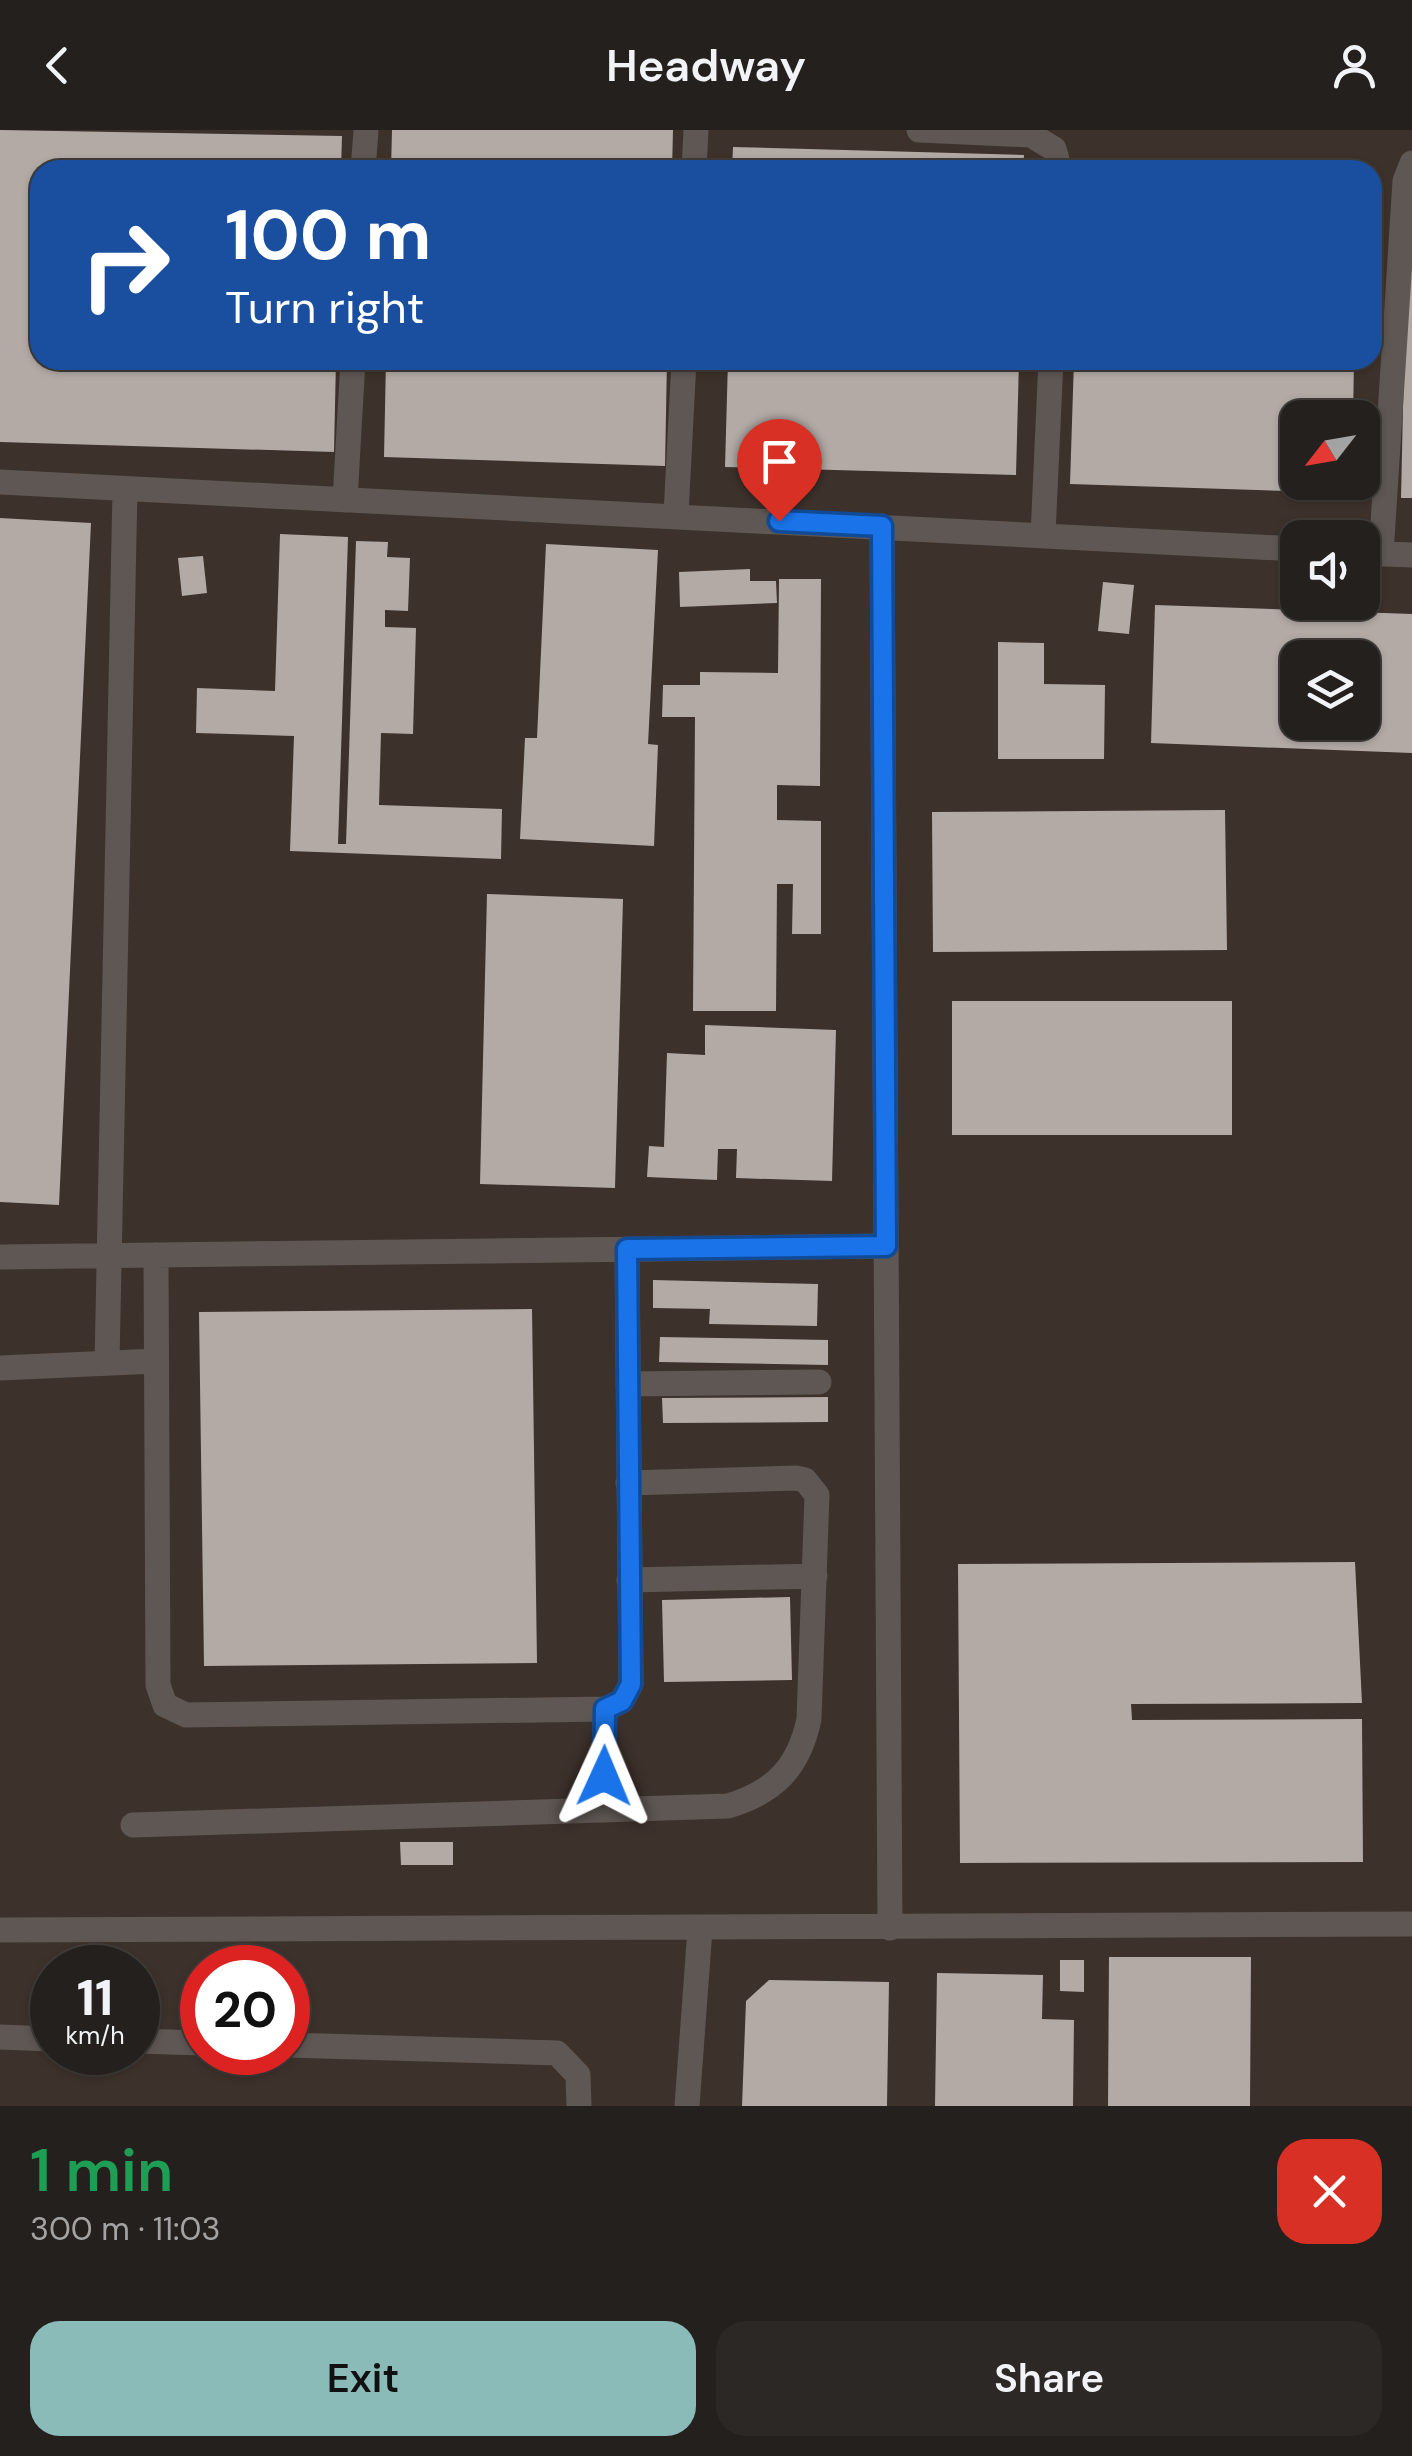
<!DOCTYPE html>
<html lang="en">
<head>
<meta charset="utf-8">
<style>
  :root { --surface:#24201d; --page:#2c2826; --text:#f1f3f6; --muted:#a3a3a4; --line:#413e3b; --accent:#8bbbb9 }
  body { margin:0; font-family:"DM Sans",sans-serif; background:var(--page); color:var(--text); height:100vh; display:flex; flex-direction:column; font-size:38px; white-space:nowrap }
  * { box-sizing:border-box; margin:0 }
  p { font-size:32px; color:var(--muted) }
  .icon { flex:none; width:55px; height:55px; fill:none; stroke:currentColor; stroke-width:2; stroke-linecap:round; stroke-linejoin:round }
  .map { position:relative; height:1976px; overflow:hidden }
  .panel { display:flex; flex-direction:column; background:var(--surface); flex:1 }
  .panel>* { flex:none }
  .guide { position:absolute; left:30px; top:30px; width:1352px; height:210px; border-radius:30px; box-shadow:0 2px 8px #0004,0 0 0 2px var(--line); background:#1a4fa0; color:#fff; overflow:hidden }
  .needle { width:65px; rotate:239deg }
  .tools { position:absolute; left:1280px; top:270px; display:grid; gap:20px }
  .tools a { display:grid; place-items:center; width:100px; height:100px; border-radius:20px; background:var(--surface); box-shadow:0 2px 8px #0004,0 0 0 2px var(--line); font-size:50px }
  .speed { position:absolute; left:30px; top:1815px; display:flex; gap:20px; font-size:50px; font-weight:700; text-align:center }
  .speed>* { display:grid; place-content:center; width:130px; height:130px; border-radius:50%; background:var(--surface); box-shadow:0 2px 8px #0004,0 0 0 2px var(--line); line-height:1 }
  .speed small { font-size:25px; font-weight:400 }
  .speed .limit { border:15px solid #d22; background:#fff; color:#111 }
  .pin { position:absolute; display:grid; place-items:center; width:85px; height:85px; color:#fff; margin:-102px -42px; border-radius:50% 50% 50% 0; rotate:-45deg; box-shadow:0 0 10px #0007 }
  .pin .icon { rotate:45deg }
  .me { position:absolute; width:110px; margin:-55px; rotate:1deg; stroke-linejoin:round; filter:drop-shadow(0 0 8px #0008) }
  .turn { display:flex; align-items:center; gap:35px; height:210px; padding:0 30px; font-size:45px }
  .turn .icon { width:130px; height:130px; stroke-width:2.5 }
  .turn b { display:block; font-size:70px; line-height:85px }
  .round { display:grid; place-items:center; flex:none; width:105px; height:105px; border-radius:30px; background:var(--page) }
  .head { display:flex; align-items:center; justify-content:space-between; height:170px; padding:0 30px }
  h1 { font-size:60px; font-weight:600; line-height:75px; color:#1e9e55 }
  .cta { display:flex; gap:20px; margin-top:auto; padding:20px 30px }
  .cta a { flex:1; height:115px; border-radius:30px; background:var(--accent); color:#111; font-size:40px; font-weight:600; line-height:115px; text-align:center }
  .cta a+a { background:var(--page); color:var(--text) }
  header { display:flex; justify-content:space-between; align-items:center; height:130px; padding:0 30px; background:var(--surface); font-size:45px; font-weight:600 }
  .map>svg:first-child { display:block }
</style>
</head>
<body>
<header><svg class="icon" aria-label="back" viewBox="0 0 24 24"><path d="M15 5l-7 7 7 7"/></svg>Headway<svg class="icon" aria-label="person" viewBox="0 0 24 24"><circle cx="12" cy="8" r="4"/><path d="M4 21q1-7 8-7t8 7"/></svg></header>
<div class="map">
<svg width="1412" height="1976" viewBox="0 0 1412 1976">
  <rect width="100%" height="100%" fill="#302a27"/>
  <path fill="#3d312b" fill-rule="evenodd" d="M 0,0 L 1412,0 L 1412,1976 L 0,1976 ZM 40,40 L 1372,40 L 1372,230 L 40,230 ZM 1298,288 L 1362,288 L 1362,352 L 1298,352 ZM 1298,408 L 1362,408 L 1362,472 L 1298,472 ZM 1298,528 L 1362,528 L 1362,592 L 1298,592 ZM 52,1838 L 138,1838 L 138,1922 L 52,1922 ZM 202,1838 L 288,1838 L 288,1922 L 202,1922 Z"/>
  <path fill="#b3aaa6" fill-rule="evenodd" d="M 0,0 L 342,6 L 341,40 L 40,40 L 40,230 L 336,230 L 334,322 L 0,312 Z
    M 392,0 L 673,0 L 672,40 L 391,40 Z
    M 733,17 L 1024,25 L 1023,40 L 732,40 Z
    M 1079,29 L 1333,37 L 1333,40 L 1078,40 Z
    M 1408,52 L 1412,52 L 1412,368 L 1401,368 Z
    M 386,230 L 667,230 L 665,336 L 384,327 Z
    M 728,230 L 1019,230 L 1016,345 L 725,337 Z
    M 1074,230 L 1354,230 L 1353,288 L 1298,288 L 1298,352 L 1351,352 L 1351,363 L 1070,354 Z
    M 0,388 L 91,393 L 59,1075 L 0,1072 Z
    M 280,404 L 348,407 L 338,714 L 346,714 L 356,411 L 388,412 L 387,427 L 410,428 L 408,481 L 385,480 L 385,497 L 416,498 L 413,604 L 381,603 L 379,675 L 502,679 L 501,729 L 290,721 L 294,606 L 196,603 L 197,558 L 275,561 Z
    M 546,414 L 658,420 L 648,614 L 658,615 L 654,716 L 520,709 L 525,608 L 537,608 Z
    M 203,426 L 207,463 L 182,466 L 178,428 Z
    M 750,439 L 750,451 L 776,451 L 777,473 L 680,477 L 679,442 Z
    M 779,449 L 821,449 L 820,656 L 777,655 L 777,690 L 821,691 L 821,804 L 792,804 L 793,754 L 777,754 L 776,881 L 693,881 L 695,587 L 662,587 L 663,555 L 700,555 L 700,542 L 778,543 Z
    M 1103,452 L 1134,455 L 1129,504 L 1098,501 Z
    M 1155,475 L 1412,484 L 1412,623 L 1151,613 ZM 1298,528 L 1362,528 L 1362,592 L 1298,592 Z
    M 998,512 L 1044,513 L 1044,554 L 1105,555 L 1104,629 L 998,629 Z
    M 1225,680 L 1227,820 L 933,822 L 932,682 Z
    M 487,764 L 623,769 L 615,1058 L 480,1054 Z
    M 952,871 L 1232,871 L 1232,1005 L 952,1005 Z
    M 705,895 L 836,900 L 832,1051 L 736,1048 L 737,1019 L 718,1019 L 717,1050 L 647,1047 L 649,1016 L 664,1017 L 667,923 L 705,925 Z
    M 653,1150 L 818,1154 L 817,1196 L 709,1194 L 710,1179 L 653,1178 Z
    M 532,1179 L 537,1533 L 204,1536 L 199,1182 Z
    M 660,1207 L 828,1210 L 828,1235 L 659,1232 Z
    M 828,1267 L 828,1292 L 663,1293 L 662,1268 Z
    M 1355,1432 L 1362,1573 L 1131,1574 L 1132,1590 L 1362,1589 L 1363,1732 L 960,1733 L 958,1434 Z
    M 790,1467 L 792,1550 L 664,1552 L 662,1470 Z
    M 400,1712 L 453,1712 L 453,1735 L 401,1735 Z
    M 1109,1827 L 1251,1827 L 1250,1976 L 1108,1976 Z
    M 1060,1830 L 1084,1830 L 1084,1862 L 1060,1861 Z
    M 937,1843 L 1043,1845 L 1042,1889 L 1074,1890 L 1073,1976 L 935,1976 Z
    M 769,1850 L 889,1852 L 887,1976 L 742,1976 L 746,1871 Z"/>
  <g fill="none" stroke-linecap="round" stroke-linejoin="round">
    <path stroke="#5e5753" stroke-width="25" d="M 919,0 L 1031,5 L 1054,19 L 1060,40
      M 363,40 L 366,0
      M 694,40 L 696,0
      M 0,352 L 1298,419
      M 345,370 L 353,230
      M 676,385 L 684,230
      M 882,396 L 890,1798
      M 1043,405 L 1051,230
      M 1362,423 L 1412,425
      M 1381,424 L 1405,51 L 1412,33
      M 156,1125 L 158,1555 L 165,1575 L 186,1585 L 605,1579 L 622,1571 L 631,1554 L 627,1119
      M 0,1127 L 886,1116
      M 107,1233 L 125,359
      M 0,1238 L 156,1231
      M 628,1254 L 819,1252
      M 629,1450 L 815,1446
      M 603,1680 L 605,1579
      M 133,1695 L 728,1676 C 775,1662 799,1637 809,1589 L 817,1365 L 805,1350 L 796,1348 L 628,1353
      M 0,1800 L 1412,1794
      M 0,1907 L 52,1909
      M 138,1911 L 202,1913
      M 288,1915 L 557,1923 L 578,1945 L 579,1976
      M 687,1976 L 700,1799"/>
  </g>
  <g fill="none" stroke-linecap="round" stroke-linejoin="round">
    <defs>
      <path id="route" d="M 604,1646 L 605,1579 L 622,1571 L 631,1554 L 627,1119 L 886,1116 L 882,396 L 779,391"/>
    </defs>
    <use href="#route" stroke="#114b97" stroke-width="25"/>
    <use href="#route" stroke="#1a73e8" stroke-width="18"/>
  </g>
</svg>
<div class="tools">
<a><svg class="needle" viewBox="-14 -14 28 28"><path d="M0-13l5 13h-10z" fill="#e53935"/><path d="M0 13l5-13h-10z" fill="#a3a3a4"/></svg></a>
<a><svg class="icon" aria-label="sound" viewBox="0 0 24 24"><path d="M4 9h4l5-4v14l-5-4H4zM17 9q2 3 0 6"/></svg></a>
<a><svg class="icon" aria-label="layers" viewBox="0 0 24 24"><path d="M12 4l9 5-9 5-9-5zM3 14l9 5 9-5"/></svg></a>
</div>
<div class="speed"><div>11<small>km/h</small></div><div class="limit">20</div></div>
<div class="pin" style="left:779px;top:391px;background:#d93025"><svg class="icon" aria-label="arrive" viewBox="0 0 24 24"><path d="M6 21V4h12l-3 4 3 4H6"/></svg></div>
<svg class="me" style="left:604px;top:1646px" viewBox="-20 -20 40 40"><path d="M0-17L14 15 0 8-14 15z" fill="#1a73e8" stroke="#fff" stroke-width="4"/></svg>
<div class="guide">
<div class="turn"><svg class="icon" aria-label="right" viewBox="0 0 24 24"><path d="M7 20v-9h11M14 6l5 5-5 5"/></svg><div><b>100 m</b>Turn right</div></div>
</div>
</div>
<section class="panel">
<div class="head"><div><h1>1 min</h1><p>300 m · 11:03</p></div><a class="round" style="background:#d93025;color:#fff"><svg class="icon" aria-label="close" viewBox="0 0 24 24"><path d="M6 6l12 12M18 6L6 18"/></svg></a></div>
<div class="cta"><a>Exit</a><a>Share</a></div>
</section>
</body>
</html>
